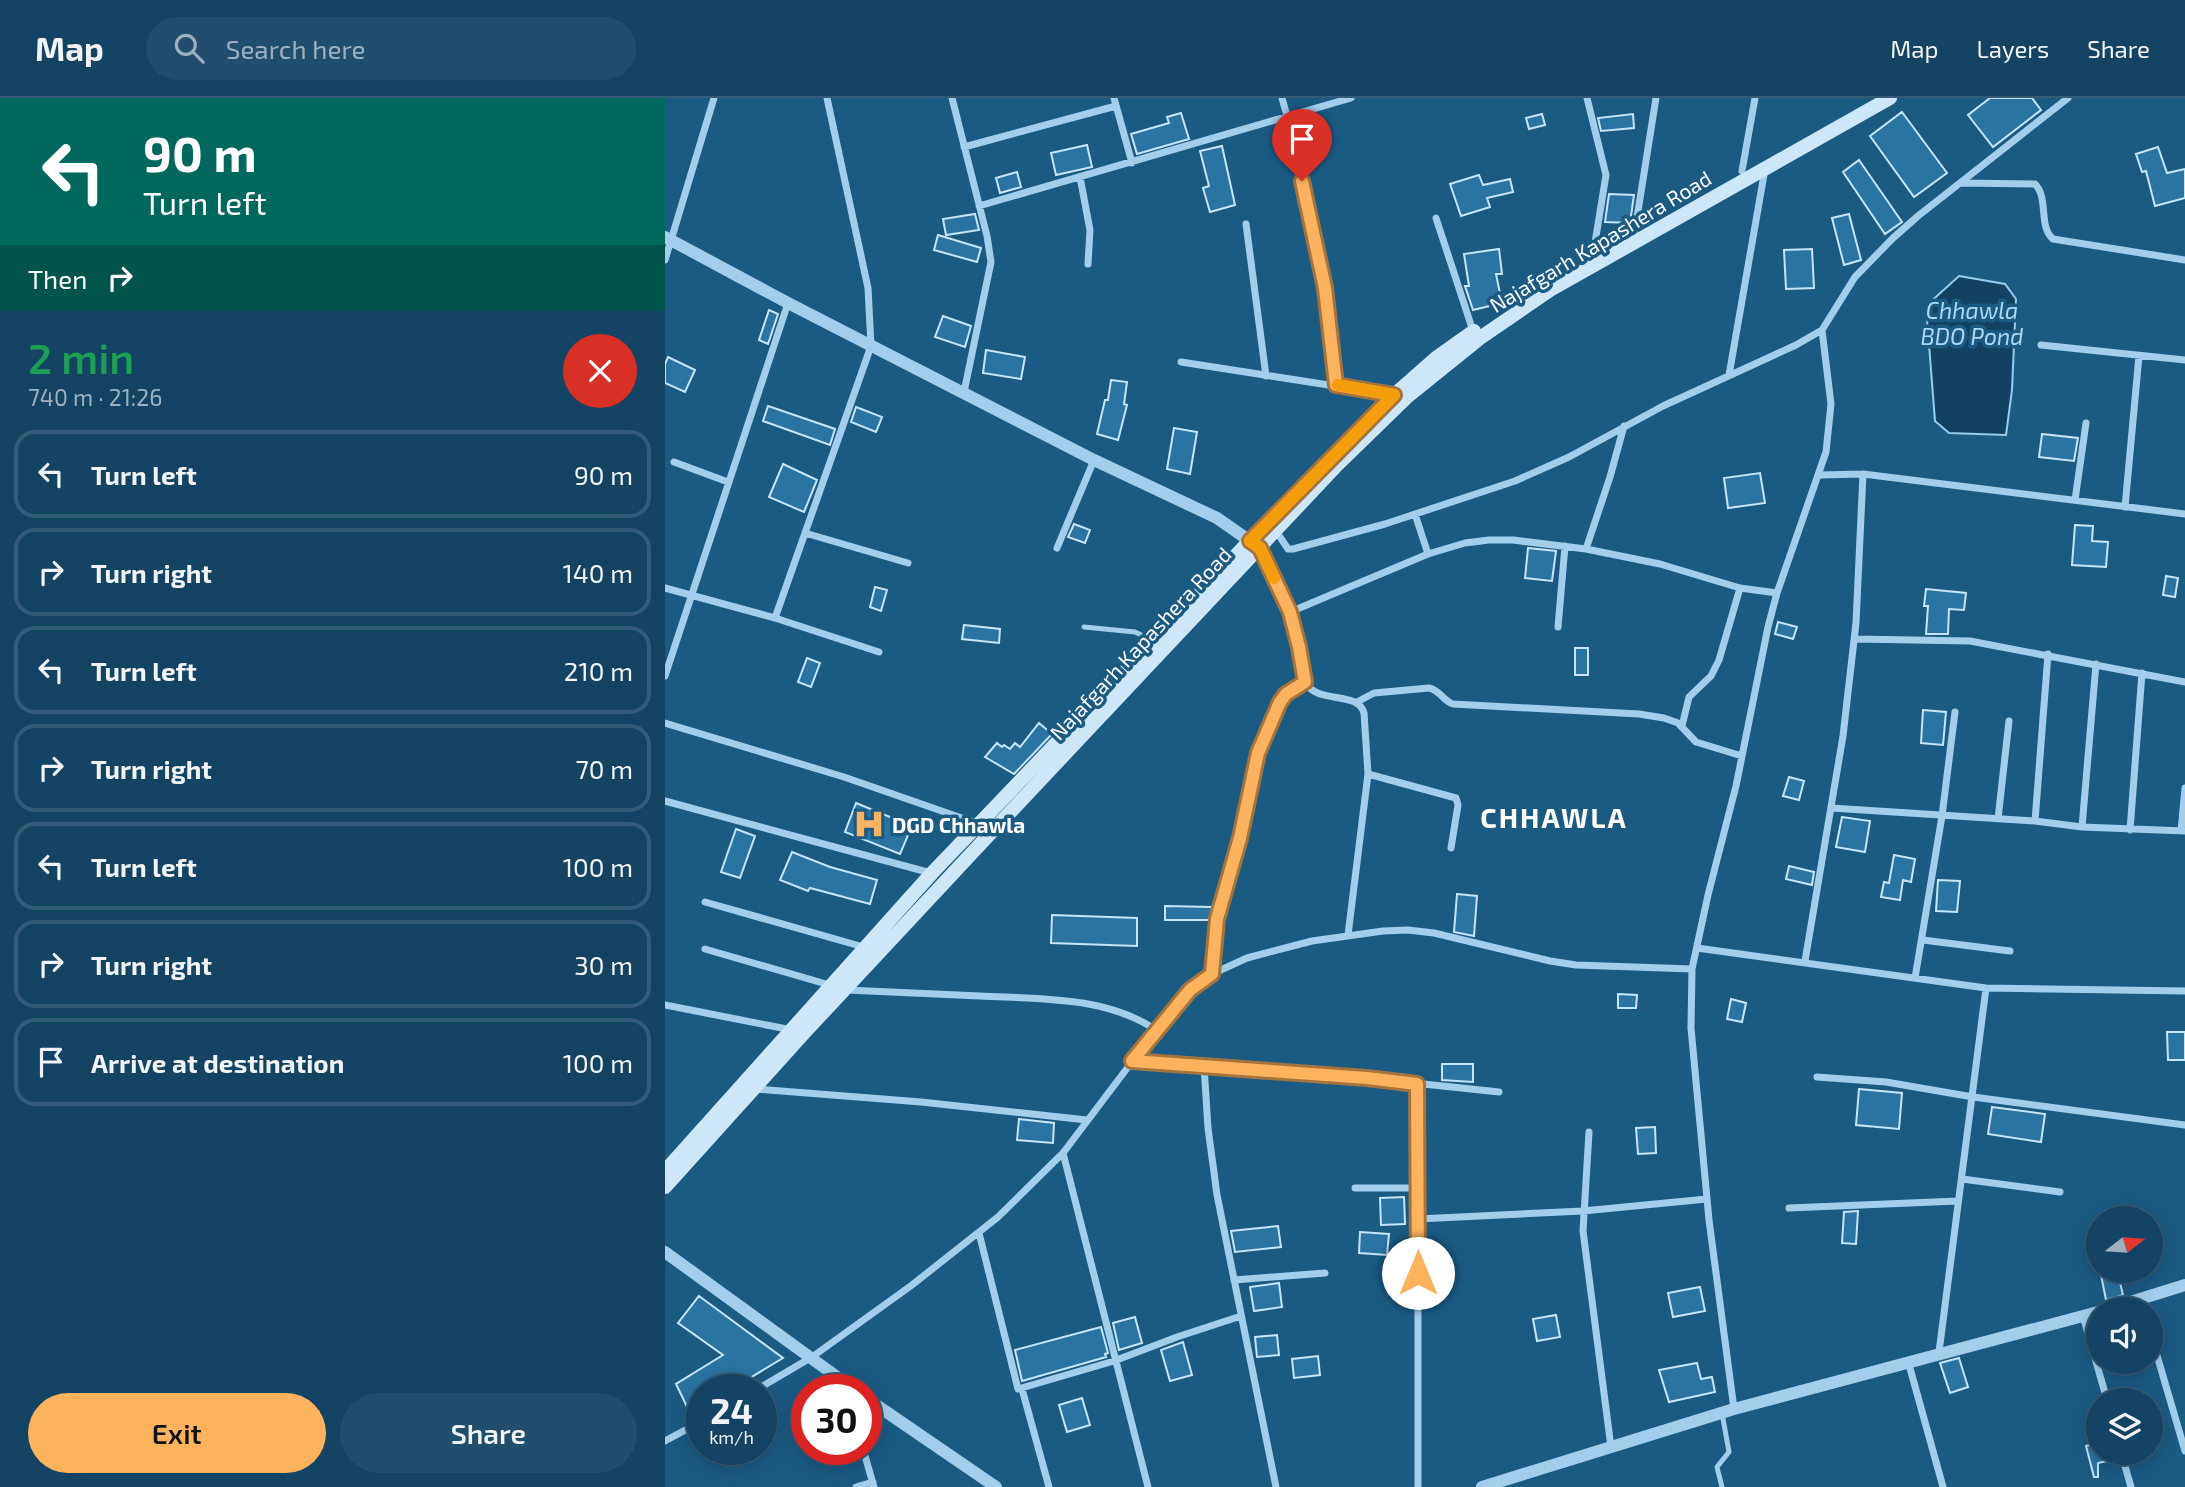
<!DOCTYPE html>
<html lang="en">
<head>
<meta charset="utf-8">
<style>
  :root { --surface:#144463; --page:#214e6c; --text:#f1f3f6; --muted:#9db0be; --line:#335c78; --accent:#fdb35d }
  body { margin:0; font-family:"Exo 2",sans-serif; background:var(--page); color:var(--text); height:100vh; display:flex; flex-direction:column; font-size:26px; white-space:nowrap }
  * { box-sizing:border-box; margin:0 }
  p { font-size:23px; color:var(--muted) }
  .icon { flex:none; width:38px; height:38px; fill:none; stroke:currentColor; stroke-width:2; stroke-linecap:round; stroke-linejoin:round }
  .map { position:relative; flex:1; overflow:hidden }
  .panel { display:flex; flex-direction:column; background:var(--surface); width:665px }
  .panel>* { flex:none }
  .top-card { background:#00695c; color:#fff; overflow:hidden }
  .needle { width:46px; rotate:73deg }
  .tools { position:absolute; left:1421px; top:1108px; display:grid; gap:14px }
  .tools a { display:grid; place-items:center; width:77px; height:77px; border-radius:50%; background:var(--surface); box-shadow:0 4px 18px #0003,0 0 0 2px var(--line); font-size:35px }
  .speed { position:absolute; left:21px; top:1276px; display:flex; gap:14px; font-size:35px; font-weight:700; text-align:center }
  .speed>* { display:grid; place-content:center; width:91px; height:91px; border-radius:50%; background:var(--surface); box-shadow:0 4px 18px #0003,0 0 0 2px var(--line); line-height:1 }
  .speed small { font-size:18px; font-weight:400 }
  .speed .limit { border:10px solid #d22; background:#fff; color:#111 }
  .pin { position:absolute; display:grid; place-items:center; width:60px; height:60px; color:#fff; margin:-72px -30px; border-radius:50% 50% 50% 0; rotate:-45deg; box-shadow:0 0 7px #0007 }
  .pin .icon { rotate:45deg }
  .me { position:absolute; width:77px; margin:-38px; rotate:0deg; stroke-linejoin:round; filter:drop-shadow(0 0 5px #0008) }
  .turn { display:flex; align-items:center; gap:24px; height:147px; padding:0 28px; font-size:32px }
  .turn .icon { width:91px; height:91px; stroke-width:2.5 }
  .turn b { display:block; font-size:49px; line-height:60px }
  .then { display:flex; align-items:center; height:66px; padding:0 28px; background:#0003; gap:14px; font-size:26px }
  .round { display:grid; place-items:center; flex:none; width:74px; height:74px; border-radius:37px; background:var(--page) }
  .overview { display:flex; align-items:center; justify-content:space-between; height:119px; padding:0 28px }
  h1 { font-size:42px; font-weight:600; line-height:52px; color:#1e9e55 }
  .cta { display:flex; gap:14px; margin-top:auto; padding:14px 28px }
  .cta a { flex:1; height:80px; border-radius:42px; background:var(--accent); color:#111; font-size:28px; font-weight:600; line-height:80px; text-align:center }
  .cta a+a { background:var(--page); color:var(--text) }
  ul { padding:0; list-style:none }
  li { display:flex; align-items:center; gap:21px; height:88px; margin:0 14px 10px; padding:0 14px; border:4px solid var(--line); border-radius:21px }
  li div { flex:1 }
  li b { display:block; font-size:26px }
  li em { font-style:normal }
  header { display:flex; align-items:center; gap:42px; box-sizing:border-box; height:98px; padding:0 35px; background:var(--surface); border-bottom:2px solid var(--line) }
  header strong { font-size:33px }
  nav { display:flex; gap:38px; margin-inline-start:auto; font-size:24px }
  .search { width:490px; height:63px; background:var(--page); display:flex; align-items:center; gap:18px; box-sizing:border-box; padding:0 24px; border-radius:38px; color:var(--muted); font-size:26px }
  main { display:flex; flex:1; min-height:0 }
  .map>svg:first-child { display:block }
</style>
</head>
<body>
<header>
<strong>Map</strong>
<div class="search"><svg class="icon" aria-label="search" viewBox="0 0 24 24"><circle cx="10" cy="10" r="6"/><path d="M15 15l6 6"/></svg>Search here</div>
<nav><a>Map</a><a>Layers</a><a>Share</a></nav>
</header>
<main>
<section class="panel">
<div class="top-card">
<div class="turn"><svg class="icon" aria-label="left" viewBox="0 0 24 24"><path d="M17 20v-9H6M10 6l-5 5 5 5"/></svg><div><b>90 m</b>Turn left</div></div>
<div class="then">Then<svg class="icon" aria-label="right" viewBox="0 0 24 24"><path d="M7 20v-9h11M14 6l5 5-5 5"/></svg></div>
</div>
<div class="overview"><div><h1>2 min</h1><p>740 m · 21:26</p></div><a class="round" style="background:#d93025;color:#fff"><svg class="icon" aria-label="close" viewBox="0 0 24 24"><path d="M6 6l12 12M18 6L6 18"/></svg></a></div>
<ul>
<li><svg class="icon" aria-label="left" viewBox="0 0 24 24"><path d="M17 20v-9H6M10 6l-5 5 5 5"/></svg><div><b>Turn left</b></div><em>90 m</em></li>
<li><svg class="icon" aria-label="right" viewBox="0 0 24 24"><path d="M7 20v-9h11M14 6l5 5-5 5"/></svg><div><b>Turn right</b></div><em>140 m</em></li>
<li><svg class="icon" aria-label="left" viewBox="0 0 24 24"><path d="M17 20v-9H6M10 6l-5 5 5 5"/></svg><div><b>Turn left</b></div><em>210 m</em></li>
<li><svg class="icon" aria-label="right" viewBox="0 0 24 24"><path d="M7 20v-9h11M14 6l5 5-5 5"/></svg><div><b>Turn right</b></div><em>70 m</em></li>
<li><svg class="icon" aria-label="left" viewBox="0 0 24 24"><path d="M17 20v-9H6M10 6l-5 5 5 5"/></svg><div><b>Turn left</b></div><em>100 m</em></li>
<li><svg class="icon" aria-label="right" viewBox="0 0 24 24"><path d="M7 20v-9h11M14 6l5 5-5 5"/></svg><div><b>Turn right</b></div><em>30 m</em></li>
<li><svg class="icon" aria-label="arrive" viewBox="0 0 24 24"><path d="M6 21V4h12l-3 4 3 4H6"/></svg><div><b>Arrive at destination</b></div><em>100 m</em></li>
</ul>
<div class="cta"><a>Exit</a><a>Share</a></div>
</section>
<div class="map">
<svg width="1520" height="1389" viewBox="0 0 1520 1389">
  <rect width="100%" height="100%" fill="#1a5b84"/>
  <path fill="#114262" stroke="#93cdee" stroke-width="2" d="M 1294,178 L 1340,186 L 1351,201 L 1347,292 L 1341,337 L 1284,335 L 1270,323 L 1261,208 Z"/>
  <path fill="#2974a3" stroke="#c5e5f8" stroke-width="2" d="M 1325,0 L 1367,0 L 1376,12 L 1328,49 L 1303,17 Z
    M 1237,14 L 1282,75 L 1249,99 L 1205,38 Z
    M 516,15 L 524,41 L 472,56 L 466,36 L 504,25 L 502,19 Z
    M 877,16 L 880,27 L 864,31 L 861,20 Z
    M 968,16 L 969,30 L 936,33 L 933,20 Z
    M 422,47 L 427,69 L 391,77 L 386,55 Z
    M 557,48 L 570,107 L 545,114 L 538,90 L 544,88 L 535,53 Z
    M 1493,49 L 1502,75 L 1520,71 L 1520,100 L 1490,108 L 1481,73 L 1477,74 L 1471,56 Z
    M 1194,62 L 1237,124 L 1220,136 L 1178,74 Z
    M 352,74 L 356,89 L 335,95 L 331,80 Z
    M 814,77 L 818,87 L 845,81 L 848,94 L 822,100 L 825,109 L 796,118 L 785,86 Z
    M 944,96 L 969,97 L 965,125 L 940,124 Z
    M 310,116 L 314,132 L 281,137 L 278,121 Z
    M 1184,116 L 1196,162 L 1179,167 L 1167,120 Z
    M 273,137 L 316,150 L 312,164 L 269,152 Z
    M 834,151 L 837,176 L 831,176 L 837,205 L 808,212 L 800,188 L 804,188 L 799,156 Z
    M 1147,151 L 1149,190 L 1121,191 L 1119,152 Z
    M 104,212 L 113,216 L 103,246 L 94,242 Z
    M 278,218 L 306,228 L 300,249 L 270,239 Z
    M 321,252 L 360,259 L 356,281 L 318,275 Z
    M 3,259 L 30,272 L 20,294 L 0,285 L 0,266 Z
    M 446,282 L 462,284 L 459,306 L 462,307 L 453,342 L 432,336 L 440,302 L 443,302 Z
    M 103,308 L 170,331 L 165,347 L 98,323 Z
    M 191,309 L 217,319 L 211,334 L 186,324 Z
    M 509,330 L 532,334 L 525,376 L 502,371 Z
    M 1377,336 L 1413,340 L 1409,363 L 1374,359 Z
    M 118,366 L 152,382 L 139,414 L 104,399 Z
    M 1095,375 L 1100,405 L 1063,410 L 1059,380 Z
    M 409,426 L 425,432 L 420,445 L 403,439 Z
    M 1410,427 L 1428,428 L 1427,443 L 1443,444 L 1441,469 L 1407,467 Z
    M 863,450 L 891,453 L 887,483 L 860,480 Z
    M 1501,478 L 1513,480 L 1510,499 L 1498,497 Z
    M 210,489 L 222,492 L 216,513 L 205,509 Z
    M 1261,491 L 1301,495 L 1299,512 L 1284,511 L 1283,536 L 1261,536 L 1263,508 L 1259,508 Z
    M 1113,524 L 1132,529 L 1128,541 L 1110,536 Z
    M 299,527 L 335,531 L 334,545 L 297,541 Z
    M 910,550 L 923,550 L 923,577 L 910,577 Z
    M 142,560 L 155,565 L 146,589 L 133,584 Z
    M 1258,612 L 1281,614 L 1278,647 L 1256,645 Z
    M 374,625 L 387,636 L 349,676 L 320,659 L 332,645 L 337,649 L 339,647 L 345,651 L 350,645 L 355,649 Z
    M 1124,679 L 1139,683 L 1134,702 L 1118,698 Z
    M 191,705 L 247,728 L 235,756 L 180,734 Z
    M 1177,719 L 1205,723 L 1200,754 L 1171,749 Z
    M 71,731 L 90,738 L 75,780 L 56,774 Z
    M 127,754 L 165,769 L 212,782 L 205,806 L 145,790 L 143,793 L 115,782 Z
    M 1229,757 L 1250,761 L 1246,784 L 1238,782 L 1235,802 L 1216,799 L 1219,784 L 1224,785 Z
    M 1124,768 L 1149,774 L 1147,787 L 1121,781 Z
    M 1273,782 L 1295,783 L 1292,814 L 1271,813 Z
    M 792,796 L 812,798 L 809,838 L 789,834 Z
    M 500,808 L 547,809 L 546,822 L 500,822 Z
    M 387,817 L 472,820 L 472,848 L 386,845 Z
    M 953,896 L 972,897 L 971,910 L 953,910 Z
    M 1066,901 L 1081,905 L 1077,924 L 1062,921 Z
    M 1502,934 L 1520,934 L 1520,962 L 1503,962 Z
    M 777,966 L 808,966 L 808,984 L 777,982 Z
    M 1194,991 L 1237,995 L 1234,1031 L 1191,1027 Z
    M 1327,1009 L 1380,1016 L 1376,1044 L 1323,1036 Z
    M 354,1021 L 389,1025 L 388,1045 L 352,1042 Z
    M 990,1029 L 991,1055 L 973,1056 L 971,1030 Z
    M 739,1099 L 740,1126 L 716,1127 L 715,1100 Z
    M 1193,1113 L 1191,1146 L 1177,1145 L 1179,1114 Z
    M 613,1128 L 616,1149 L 570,1154 L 566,1133 Z
    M 695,1134 L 724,1136 L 722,1157 L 694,1155 Z
    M 1435,1172 L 1452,1172 L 1458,1197 L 1441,1202 Z
    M 614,1185 L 617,1209 L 589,1213 L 585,1189 Z
    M 1035,1189 L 1040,1213 L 1008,1219 L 1003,1195 Z
    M 34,1198 L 118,1260 L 65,1292 L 37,1292 L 37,1308 L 25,1315 L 11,1286 L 58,1257 L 13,1225 Z
    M 891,1217 L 895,1239 L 872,1243 L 868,1221 Z
    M 470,1219 L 477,1245 L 454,1252 L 448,1225 Z
    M 436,1229 L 443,1255 L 440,1256 L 441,1259 L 357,1283 L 350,1252 Z
    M 612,1237 L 614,1257 L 592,1259 L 590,1239 Z
    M 518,1244 L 527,1277 L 505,1283 L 496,1252 Z
    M 653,1258 L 655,1277 L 629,1280 L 627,1261 Z
    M 1294,1260 L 1303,1289 L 1285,1295 L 1275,1265 Z
    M 1032,1265 L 1036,1281 L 1047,1279 L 1050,1294 L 1004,1304 L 994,1272 Z
    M 417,1300 L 425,1327 L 402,1334 L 394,1307 Z
    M 1433,1345 L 1433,1354 L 1450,1354 L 1452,1361 L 1433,1365 L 1433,1379 L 1429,1379 L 1421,1348 Z"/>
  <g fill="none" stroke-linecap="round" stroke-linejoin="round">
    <path stroke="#a1cfeb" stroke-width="5" d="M 419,529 L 470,534 L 487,542
      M 1057,1389 L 1052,1369 L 1064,1354 L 1057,1315"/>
    <path stroke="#a1cfeb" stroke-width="7" d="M 287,0 L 322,138 L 326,164 L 299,294
      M 449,0 L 467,65
      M 617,0 C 644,94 660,190 671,287
      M 922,0 L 941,77 L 928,157
      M 299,49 L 451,8
      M 1077,73 L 1090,0
      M 415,79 L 425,132 L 423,166
      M 1295,85 L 1370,86 C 1384,100 1373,128 1388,141 L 1520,162
      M 314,108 L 686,0
      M 771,120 L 808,233
      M 581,126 L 601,278
      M 970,132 L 991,0
      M 0,162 L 49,0
      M 1376,247 L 1520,262
      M 516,264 L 728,297
      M 1064,277 L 1100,71
      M 9,364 L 63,384
      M 1155,377 L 1198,376 L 1520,416
      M 1410,402 L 1421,325
      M 1460,409 L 1474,258
      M 750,416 L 763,456
      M 611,433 L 623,451 L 628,451 L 720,426 L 850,383 L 904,359 L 998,308 L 1131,247 L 1157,232 L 1190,179 L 1228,140 L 1253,118 L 1403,0
      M 140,435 L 243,465
      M 392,450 L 429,362
      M 595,450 C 607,477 622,503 630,530 C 634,546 633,571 640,584 C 652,607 693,592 699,615 L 703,676 L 683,837
      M 921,451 L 945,379 L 959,328
      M 0,490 L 110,520 L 214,554
      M 625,514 L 763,456 L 800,445 L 824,442 L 848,442 L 921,451 L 995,466 L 1075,490 L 1112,495
      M 110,520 L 206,248 L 203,190 L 162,0
      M 893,529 L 900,448
      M 1190,541 L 1305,543 L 1520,584
      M 0,578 L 123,205
      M 692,604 L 709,595 L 764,590 C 775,592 778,603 788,606 L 974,616 L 999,620 L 1013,625 L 1031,644 L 1077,658
      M 0,625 L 179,679 L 314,726
      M 1017,628 L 1024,599 L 1046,578 L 1054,562 L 1075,490
      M 703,676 L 791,700 L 793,707 L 786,750
      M 0,703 L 266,775
      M 1166,710 L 1370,723 L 1417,729 L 1520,733
      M 1333,721 L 1344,623
      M 1370,723 L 1383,556
      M 1417,729 L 1431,566
      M 1465,732 L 1477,575
      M 1516,733 L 1520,690
      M 40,804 L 202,850
      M 1258,842 L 1345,853
      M 1032,850 L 1321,890 L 1520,893
      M 40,851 L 168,888
      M 1140,863 L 1178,638 L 1191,525 L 1198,376
      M 547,876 L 552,821 L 575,740 L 593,655 L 615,605 L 621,596 L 640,584
      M 1250,880 L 1277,718 L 1290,614
      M 181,892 C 226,894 270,896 315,898 C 373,901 441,898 491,932
      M 0,907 L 127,932
      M 467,963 L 702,980 L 834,994
      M 539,968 L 543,1030 L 552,1097 L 611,1389
      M 1152,979 L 1221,984 L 1308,999 L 1520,1027
      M 753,986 L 753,1389
      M 90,991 L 256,1004 L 422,1022
      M 924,1034 L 918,1133 L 946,1349
      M 398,1055 L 483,1389
      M 1297,1081 L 1395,1094
      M 690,1090 L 751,1090
      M 1124,1110 L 1293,1103
      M 753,1121 L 918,1113 L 1042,1101
      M 314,1135 L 353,1291 L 449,1263 L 512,1239 L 576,1218
      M 569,1182 L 660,1175
      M 1418,1218 L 1442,1302
      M 1486,1237 L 1520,1353
      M 1274,1254 L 1321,890
      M 1243,1263 L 1278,1389
      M 357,1291 L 384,1389
      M 91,1292 L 147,1259 L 247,1187 L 333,1119 L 398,1055 L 491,932 L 525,893 L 547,876 L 582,860 L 647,843 L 718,833 L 743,832 L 769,835 L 885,863 L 911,867 L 1027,871
      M 1069,1311 L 1044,1122 L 1026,930 L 1027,871 L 1043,797 L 1071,688 L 1103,529 L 1112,495 L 1161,354 L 1166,306 L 1157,232
      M 0,1343 L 37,1323
      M 198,1351 L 209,1389
      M 1456,1354 L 1466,1389
      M 191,1389 L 208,1384"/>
    <path stroke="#a1cfeb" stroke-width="12" d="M 0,139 L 123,205 L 429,362 L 552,420 L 592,448
      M 0,1154 L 190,1292
      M 1443,1211 L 1520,1187
      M 201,1300 L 331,1389
      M 817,1389 L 1069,1311 L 1433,1214"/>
    <path stroke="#cde7f8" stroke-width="14" d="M 0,1073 L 267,775 L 642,383 L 729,297 L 771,260 L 809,233
      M 0,1089 L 138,936 L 334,726 L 672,367 L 743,298 L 815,240 L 885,192 L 1225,0"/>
  </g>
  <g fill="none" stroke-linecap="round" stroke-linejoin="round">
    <defs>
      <path id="route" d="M 637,83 L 660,190 L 671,287 L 729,297 L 585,443 L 595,450 L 625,514 L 634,549 L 640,584 L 621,596 L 615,604 L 593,655 L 575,740 L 552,821 L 547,876 L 525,892 L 467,963 L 702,980 L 752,986 L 753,1175"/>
    </defs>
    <use href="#route" stroke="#a4743c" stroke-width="18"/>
    <use href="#route" stroke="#fdb35d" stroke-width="12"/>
    <path stroke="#f59e0b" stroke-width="12" d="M 609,480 L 595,450 L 585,443 L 729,297 L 673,287"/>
  </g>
  <defs>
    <symbol id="hospital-bare" viewBox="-9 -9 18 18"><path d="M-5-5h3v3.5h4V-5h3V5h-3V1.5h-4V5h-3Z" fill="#fdb35d" stroke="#1a5b84" stroke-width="2.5" paint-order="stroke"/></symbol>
  </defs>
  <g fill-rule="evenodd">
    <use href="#hospital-bare" x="182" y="704" width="44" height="44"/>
  </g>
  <g text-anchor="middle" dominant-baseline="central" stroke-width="7" stroke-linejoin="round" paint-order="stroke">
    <g font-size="21" fill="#fff" stroke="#1a5b84">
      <text transform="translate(935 143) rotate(-31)">Najafgarh Kapashera Road</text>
      <text transform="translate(475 545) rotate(-47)">Najafgarh Kapashera Road</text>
    </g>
    <g font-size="21" font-weight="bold" fill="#fff" stroke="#1a5b84" text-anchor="start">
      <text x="227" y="726">DGD Chhawla</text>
    </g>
    <g font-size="23" font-style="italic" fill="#acd9f3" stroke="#1a5b84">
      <text x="1307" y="212">Chhawla<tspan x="1307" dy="26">BDO Pond</tspan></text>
    </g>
    <g font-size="28" font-weight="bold" letter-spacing="2" fill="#fff" stroke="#1a5b84">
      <text x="889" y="719">CHHAWLA</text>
    </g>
  </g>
</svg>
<div class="tools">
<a><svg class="needle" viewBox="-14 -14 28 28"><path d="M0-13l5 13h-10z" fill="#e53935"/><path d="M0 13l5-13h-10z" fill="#9db0be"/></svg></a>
<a><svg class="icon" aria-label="sound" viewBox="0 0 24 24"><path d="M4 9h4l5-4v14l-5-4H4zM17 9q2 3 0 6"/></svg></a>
<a><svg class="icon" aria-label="layers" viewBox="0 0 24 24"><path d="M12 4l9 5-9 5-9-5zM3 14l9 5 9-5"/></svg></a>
</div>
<div class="speed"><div>24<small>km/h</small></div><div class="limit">30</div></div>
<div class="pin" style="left:637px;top:83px;background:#d93025"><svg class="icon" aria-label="arrive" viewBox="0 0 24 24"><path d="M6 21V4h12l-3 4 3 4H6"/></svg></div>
<svg class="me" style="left:753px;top:1175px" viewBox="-20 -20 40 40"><circle r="19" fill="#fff"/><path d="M0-13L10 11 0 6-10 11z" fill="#fdb35d"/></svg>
</div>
</main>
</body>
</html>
